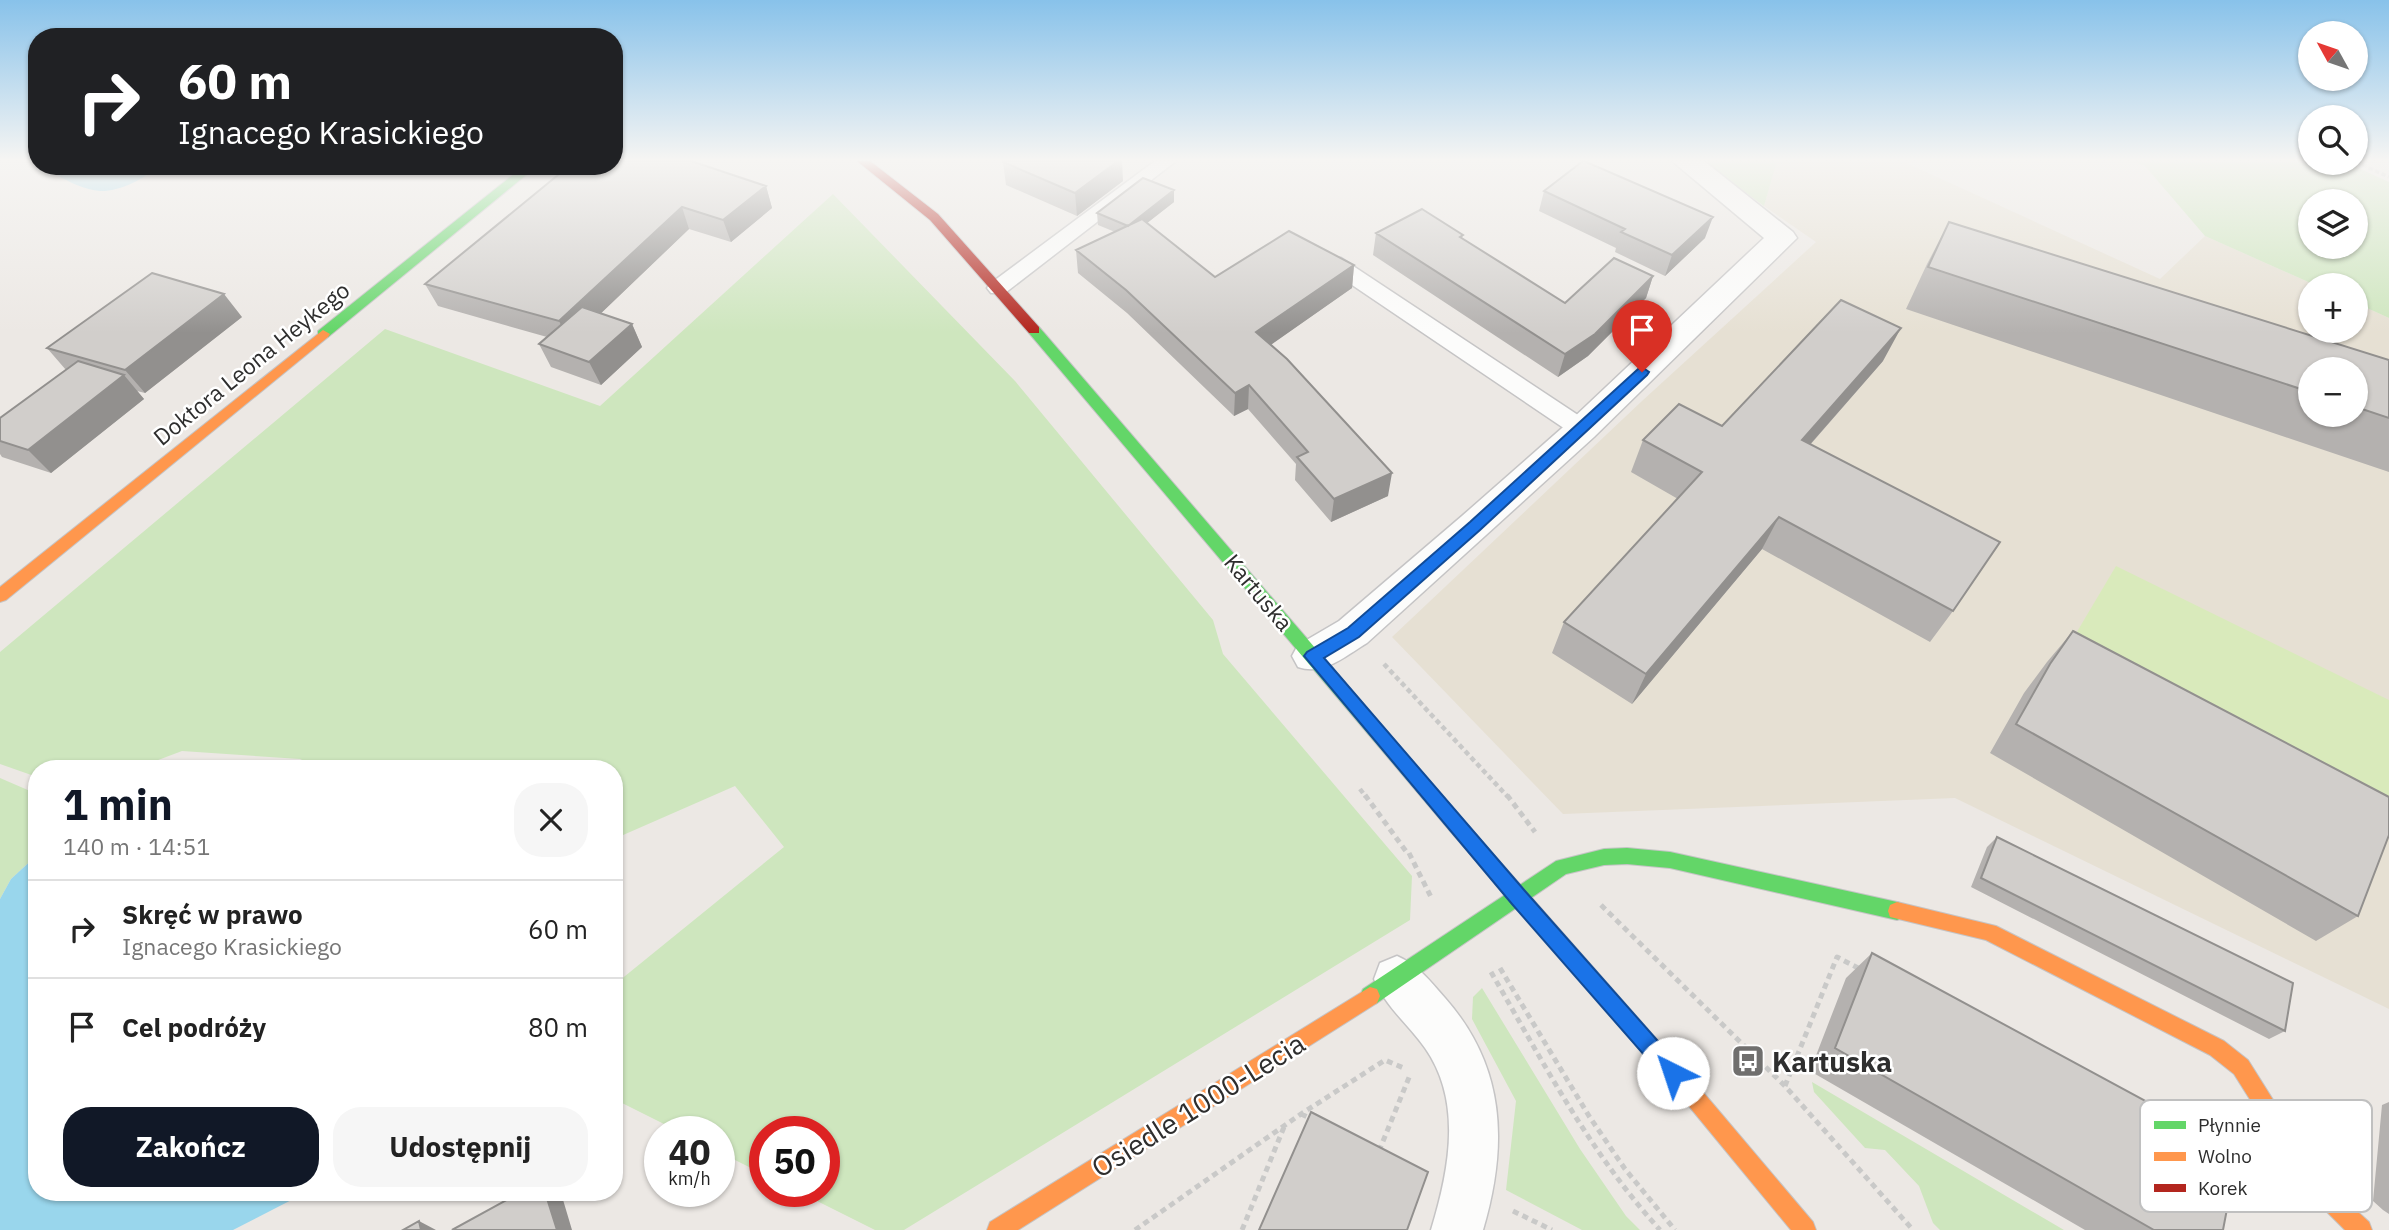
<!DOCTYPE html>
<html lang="pl">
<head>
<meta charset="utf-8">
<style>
  :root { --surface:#fff; --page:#f6f6f6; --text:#222; --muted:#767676; --line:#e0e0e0; --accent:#111827 }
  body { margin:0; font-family:"IBM Plex Sans",sans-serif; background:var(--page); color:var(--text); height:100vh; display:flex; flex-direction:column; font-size:26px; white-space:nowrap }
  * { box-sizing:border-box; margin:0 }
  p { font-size:23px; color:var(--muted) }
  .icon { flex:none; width:38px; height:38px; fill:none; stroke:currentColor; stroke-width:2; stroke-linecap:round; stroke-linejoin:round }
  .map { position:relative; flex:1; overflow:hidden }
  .details { position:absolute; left:28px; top:760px; width:595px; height:441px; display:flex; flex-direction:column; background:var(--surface); border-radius:28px; box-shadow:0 2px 5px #0004 }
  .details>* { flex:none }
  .hud { position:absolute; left:28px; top:28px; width:595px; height:147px; border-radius:28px; box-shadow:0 2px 5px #0004; background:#202124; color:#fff; overflow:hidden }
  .needle { width:46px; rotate:310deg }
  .buttons { position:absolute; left:2298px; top:21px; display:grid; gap:14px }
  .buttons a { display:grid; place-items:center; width:70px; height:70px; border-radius:50%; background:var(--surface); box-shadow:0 2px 5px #0004; font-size:35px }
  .speed { position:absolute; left:644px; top:1116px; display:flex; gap:14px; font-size:35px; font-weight:700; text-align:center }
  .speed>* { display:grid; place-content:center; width:91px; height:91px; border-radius:50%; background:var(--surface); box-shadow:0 2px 5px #0004; line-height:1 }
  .speed small { font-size:18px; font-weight:400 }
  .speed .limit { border:10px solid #d22; background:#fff; color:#111 }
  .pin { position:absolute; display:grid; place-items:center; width:60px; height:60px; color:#fff; margin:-72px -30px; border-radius:50% 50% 50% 0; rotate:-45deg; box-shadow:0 0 7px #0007 }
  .pin .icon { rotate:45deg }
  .me { position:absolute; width:77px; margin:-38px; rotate:319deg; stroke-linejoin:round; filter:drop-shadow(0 0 5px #0008) }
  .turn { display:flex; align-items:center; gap:24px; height:147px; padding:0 35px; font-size:32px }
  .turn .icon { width:91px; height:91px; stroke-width:2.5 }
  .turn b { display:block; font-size:49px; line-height:60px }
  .round { display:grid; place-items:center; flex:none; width:74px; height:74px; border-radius:28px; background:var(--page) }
  .headline { display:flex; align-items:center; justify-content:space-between; height:119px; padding:0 35px }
  h1 { font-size:42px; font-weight:800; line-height:52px; color:var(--accent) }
  .cta { display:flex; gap:14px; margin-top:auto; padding:14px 35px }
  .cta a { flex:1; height:80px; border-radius:28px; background:var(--accent); color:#fff; font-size:28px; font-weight:800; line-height:80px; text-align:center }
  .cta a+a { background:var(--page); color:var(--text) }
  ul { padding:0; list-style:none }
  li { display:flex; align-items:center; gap:21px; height:98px; padding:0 35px; border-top:2px solid var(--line) }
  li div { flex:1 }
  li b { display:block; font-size:26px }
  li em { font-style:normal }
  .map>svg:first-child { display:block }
</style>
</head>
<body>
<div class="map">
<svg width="2389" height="1230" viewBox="0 0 2389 1230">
  <rect width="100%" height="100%" fill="#ece8e4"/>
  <path fill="#e6e0d3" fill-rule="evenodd" d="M 1777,161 L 1902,161 L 2160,279 L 2205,236 L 2315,285 L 2310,285 L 2310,331 L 2356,331 L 2356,303 L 2389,318 L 2389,1009 L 1955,798 L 1563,814 L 1392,637 L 1642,401 L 1816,242 L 1764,206 ZM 2310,369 L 2356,369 L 2356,415 L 2310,415 Z"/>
  <path fill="#cee6be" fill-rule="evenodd" d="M 1703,161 L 1777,161 L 1764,206 Z
    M 2132,161 L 2347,163 L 2389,182 L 2389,318 L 2356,303 L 2356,285 L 2315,285 L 2205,236 L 2145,166 ZM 2310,201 L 2356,201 L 2356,247 L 2310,247 Z
    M 833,194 L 1015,381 L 1213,620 L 1223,654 L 1412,876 L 1410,920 L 904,1230 L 875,1230 L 799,1192 L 824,1192 L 824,1132 L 765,1132 L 765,1175 L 719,1152 L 719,1132 L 680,1132 L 614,1099 L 614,985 L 784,847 L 735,786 L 614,839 L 614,768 L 319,768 L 300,759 L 182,751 L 137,768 L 37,768 L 37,777 L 0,764 L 0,652 L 385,329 L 600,406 Z
    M 0,778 L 37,794 L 37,855 L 11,879 L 0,899 Z
    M 1482,988 L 1580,1149 L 1626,1216 L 1640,1230 L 1582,1230 L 1506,1190 L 1516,1101 L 1472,1019 L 1473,997 Z
    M 1812,1082 L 2064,1230 L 1940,1230 L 1933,1223 L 1919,1186 L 1885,1150 L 1865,1148 L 1814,1092 Z"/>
  <path fill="#d9eabb" d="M 2116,566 L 2389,700 L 2389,837 L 2059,662 Z"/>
  <path fill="#99d6ec" d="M 60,166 L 156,166 C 146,180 116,192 100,191 C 85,190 69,182 57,175 Z
    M 37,855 L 37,1192 L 307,1192 L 233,1230 L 0,1230 L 0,899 L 11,879 Z"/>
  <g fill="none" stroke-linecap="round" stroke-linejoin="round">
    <defs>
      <path id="lane" d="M 1155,161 L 1176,161 L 1005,293 L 991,293 L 987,288 L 991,283 Z
        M 1334,257 L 1341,258 L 1590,423 L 1594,429 L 1590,435 L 1582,437 L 1574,435 L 1327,268 L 1324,263 L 1327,258 Z"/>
      <path id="street" d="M 1672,161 L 1704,161 L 1793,232 L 1797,238 L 1594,437 L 1367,643 C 1345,656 1324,676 1298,667 L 1292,656 L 1298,645 L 1339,621 L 1462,516 L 1570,421 L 1764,238 Z
        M 1397,956 C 1418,965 1430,981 1445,998 C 1506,1067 1508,1145 1483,1230 L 1431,1230 C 1449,1171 1463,1102 1425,1048 C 1408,1024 1385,1006 1374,979 L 1380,963 Z"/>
      <path id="fast" d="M 524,166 L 537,166 L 328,337 L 318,337 L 318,331 Z
        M 1034,326 L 1039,327 L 1463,820 L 1466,826 L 1463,832 L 1457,834 L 1451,832 L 1029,333 L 1029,327 Z
        M 1627,848 L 1670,852 L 1897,902 L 1904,905 L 1906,911 L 1904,917 L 1897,920 L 1670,868 L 1627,864 L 1604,865 L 1566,874 L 1377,1003 L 1370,1005 L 1363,1003 L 1360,996 L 1363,989 L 1556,861 L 1604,849 Z"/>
      <path id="slow" d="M 323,330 L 330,334 L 328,337 L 6,600 L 0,602 L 0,587 Z
        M 1457,818 L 1463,820 L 1697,1085 L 1813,1222 L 1816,1230 L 1791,1230 L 1683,1099 L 1451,832 L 1448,826 L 1451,820 Z
        M 1897,902 L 1996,926 L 2224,1041 L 2248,1060 L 2324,1181 L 2369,1222 L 2372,1230 L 2345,1230 L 2310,1195 L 2234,1074 L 2210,1055 L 1986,940 L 1890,917 L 1888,911 L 1890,905 Z
        M 1370,987 L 1377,989 L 1380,996 L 1377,1003 L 1018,1230 L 987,1230 L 990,1222 Z"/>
      <path id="jam" d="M 857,161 L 870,161 L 938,214 L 1039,327 L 1039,333 L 1029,333 L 930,220 Z"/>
    </defs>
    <use href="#lane" stroke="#c5c4c5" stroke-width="3"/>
    <use href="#street" stroke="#c5c4c5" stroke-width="3"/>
    <use href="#fast" stroke="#c5c4c5" stroke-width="2"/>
    <use href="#slow" stroke="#c5c4c5" stroke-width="2"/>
    <use href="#jam" stroke="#c5c4c5" stroke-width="2"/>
    <path stroke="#c9c9c8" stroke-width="3.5" stroke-dasharray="4.5 2.5" stroke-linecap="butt" d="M 2356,162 L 2389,177"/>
    <path stroke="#c9c9c8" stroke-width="4.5" stroke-dasharray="5 3.5" stroke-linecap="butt" d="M 1384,664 L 1508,797
      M 1360,789 L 1366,797"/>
    <path stroke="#c9c9c8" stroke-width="5" stroke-dasharray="6 4.5" stroke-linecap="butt" d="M 1365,795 L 1408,854
      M 1507,795 L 1535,832
      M 1409,853 L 1431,897
      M 1601,905 L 1785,1086 L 1913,1230
      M 1500,968 L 1589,1116 L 1625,1169 L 1675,1230
      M 1491,972 C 1543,1062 1590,1153 1660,1230
      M 1785,1086 L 1837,957 L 1860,969
      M 1301,1114 L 1312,1119
      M 1379,1151 L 1410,1075
      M 1513,1211 L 1552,1230
      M 1135,1230 L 1301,1114 L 1385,1060 L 1406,1069
      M 1242,1230 L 1284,1127"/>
    <use href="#lane" fill="#fcfcfb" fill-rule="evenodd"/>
    <use href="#street" fill="#fcfcfb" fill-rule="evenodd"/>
    <use href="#fast" fill="#63d668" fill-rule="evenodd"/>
    <use href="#slow" fill="#ff974d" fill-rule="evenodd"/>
    <use href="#jam" fill="#b3261e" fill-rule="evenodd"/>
  </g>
  <path fill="#b4b1af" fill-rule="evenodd" d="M 1003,162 L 1123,181 L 1077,216 L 1006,185 Z
    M 569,166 L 766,186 L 772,208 L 731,242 L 689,229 L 601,313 L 632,324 L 642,347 L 601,385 L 551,367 L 539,344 L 547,337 L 438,306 L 425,284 Z
    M 1174,190 L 1174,202 L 1147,223 L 1215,277 L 1354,265 L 1352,288 L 1270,345 L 1388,496 L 1331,522 L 1295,480 L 1296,464 L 1248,409 L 1234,416 L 1127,313 L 1078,273 L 1076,250 L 1115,232 L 1098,225 L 1097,213 Z
    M 1544,191 L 1705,238 L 1665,276 L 1615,252 L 1616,248 L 1539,211 Z
    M 1949,222 L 2389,360 L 2389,472 L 1906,309 L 1927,264 ZM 2310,369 L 2356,369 L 2356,415 L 2310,415 Z
    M 1376,233 L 1463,235 L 1462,238 L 1565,303 L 1653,276 L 1646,298 L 1588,356 L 1558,377 L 1373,255 Z
    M 242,317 L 145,393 L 137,391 L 144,399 L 51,473 L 2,457 L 0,454 L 0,418 L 66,370 L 47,348 Z
    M 1883,361 L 1810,445 L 1953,611 L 1930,642 L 1762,549 L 1632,704 L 1552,653 L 1564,622 L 1678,499 L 1631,472 L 1643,440 L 1722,426 Z
    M 2073,631 L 2358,916 L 2316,941 L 1990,753 L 2024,693 L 2047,662 Z
    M 1997,837 L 2285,1031 L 2269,1039 L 1971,887 L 1987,847 Z
    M 1872,953 L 2223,1230 L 2085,1230 L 1810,1071 L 1846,978 Z
    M 2389,1102 L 2389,1214 L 2383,1210 L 2373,1201 L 2382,1105 Z"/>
  <path fill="#92908e" d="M 1118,161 L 1122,161 L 1123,181 L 1077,216 L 1075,193 Z
    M 766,186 L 772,208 L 731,242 L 723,220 Z
    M 1174,190 L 1174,202 L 1128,238 L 1128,226 Z
    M 682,207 L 689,229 L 570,343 L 559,321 Z
    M 1713,217 L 1705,238 L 1665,276 L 1672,255 Z
    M 1354,265 L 1352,288 L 1255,356 L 1256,332 Z
    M 1653,276 L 1646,298 L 1588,356 L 1558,377 L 1565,354 Z
    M 224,294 L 242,317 L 145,393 L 125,370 Z
    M 632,324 L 642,347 L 601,385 L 589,362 Z
    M 1901,328 L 1883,361 L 1785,473 L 1802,440 Z
    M 124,375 L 144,399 L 51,473 L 28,450 Z
    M 1249,385 L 1248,409 L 1234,416 L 1235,393 Z
    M 1392,473 L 1388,496 L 1331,522 L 1334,499 Z
    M 1779,517 L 1762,549 L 1632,704 L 1646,674 Z
    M 545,1192 L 559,1192 L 561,1193 L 572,1230 L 557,1230 Z
    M 419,1221 L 436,1230 L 421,1230 Z"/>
  <path fill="#d1cecb" stroke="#92908e" stroke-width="2" d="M 614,161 L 691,161 L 766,186 L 723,220 L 682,207 L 559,321 L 425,284 L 569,166 L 614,166 Z
    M 1004,161 L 1118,161 L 1075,193 L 1003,162 Z
    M 1583,161 L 1584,161 L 1713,217 L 1672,255 L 1621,232 L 1625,229 L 1544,191 Z
    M 1143,178 L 1174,190 L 1128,226 L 1097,213 Z
    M 1422,209 L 1463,235 L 1460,237 L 1565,303 L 1614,258 L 1653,276 L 1595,334 L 1565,354 L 1376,233 Z
    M 1142,219 L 1215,277 L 1289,231 L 1354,265 L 1256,332 L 1287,359 L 1392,473 L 1334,499 L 1297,457 L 1308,452 L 1249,385 L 1235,393 L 1126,290 L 1076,250 Z
    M 1949,222 L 2389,360 L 2389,418 L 2356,407 L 2356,369 L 2310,369 L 2310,392 L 1928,267 Z
    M 152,273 L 224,294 L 125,370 L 47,348 Z
    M 1841,300 L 1901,328 L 1802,440 L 2000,542 L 1953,611 L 1779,517 L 1646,674 L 1564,622 L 1702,472 L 1643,440 L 1679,404 L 1722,426 Z
    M 582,307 L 632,324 L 589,362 L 539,344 Z
    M 78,361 L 124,375 L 28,450 L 0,441 L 0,418 Z
    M 2073,631 L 2389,797 L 2389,835 L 2358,916 L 2016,724 L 2050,664 Z
    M 1997,837 L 2293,983 L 2285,1031 L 1981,878 Z
    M 1872,953 L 2238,1151 L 2223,1230 L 2154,1230 L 1835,1048 Z
    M 1311,1112 L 1428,1172 L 1407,1230 L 1259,1230 Z
    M 521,1192 L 545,1192 L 557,1230 L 452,1230 Z
    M 419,1221 L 421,1230 L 403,1230 Z"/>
  <linearGradient id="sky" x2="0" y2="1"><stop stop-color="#88c2ea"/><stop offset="0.48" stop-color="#f6f5f3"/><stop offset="1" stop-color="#f6f5f3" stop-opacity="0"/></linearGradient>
  <rect width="2389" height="333" fill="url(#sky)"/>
  <path fill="#1a73e8" stroke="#114b97" stroke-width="2" d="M 1642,367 L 1649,372 L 1647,375 L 1480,530 L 1359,637 L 1324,658 L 1525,891 L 1680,1066 L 1683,1073 L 1680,1080 L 1673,1083 L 1666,1080 L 1512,904 L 1304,656 L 1307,652 L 1348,628 L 1470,522 L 1638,369 Z"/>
  <defs>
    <symbol id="bus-square" viewBox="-11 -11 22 22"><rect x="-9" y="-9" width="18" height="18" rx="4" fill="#706f6e" stroke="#fff"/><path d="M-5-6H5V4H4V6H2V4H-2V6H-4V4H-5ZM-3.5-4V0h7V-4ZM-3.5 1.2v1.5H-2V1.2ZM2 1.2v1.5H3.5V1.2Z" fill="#fff"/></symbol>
  </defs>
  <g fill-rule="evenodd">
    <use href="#bus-square" x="1729" y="1042" width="38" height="38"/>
  </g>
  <g text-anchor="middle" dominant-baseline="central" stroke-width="5" stroke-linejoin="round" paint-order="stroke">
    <g font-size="23" fill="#2e2e2e" stroke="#fff">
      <text transform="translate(251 363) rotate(-39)">Doktora Leona Heykego</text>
      <text transform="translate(1259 592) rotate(50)">Kartuska</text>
    </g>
    <g font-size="28" font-weight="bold" fill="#2e2e2e" stroke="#fff" text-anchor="start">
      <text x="1772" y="1061">Kartuska</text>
    </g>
    <g font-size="28" fill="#2e2e2e" stroke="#fff">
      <text transform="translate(1198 1105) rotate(-32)">Osiedle 1000-Lecia</text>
    </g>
  </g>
  <rect x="2140" y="1100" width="232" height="112" rx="10" fill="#fff" stroke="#c0c0c0" stroke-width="2"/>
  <rect x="2154" y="1121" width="32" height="8" fill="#63d668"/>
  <rect x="2154" y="1152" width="32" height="9" fill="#ff974d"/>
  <rect x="2154" y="1184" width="32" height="8" fill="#b3261e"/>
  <g font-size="19" fill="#2e2e2e">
    <text x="2198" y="1132">Płynnie</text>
    <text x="2198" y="1163">Wolno</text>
    <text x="2198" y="1195">Korek</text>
  </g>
</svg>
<div class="buttons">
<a><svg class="needle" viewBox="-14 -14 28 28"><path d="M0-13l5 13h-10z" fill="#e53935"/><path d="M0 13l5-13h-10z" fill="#767676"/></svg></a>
<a><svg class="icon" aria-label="search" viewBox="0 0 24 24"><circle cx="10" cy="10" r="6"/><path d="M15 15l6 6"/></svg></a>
<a><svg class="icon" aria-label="layers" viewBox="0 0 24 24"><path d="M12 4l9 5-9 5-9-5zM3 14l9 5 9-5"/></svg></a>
<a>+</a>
<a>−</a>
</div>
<div class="speed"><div>40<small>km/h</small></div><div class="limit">50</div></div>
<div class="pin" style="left:1642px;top:372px;background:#d93025"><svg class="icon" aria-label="arrive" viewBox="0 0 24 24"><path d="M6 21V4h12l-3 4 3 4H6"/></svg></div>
<svg class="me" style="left:1673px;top:1073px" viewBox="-20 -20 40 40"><circle r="19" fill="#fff"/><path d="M0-13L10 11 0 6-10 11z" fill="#1a73e8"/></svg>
<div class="hud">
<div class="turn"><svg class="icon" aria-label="right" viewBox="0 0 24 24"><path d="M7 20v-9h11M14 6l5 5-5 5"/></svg><div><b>60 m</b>Ignacego Krasickiego</div></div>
</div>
<section class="details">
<div class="headline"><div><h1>1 min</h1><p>140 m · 14:51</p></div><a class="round"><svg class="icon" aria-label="close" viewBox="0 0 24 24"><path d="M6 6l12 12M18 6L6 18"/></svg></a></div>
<ul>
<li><svg class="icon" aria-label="right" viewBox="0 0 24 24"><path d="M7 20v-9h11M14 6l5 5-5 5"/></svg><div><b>Skręć w prawo</b><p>Ignacego Krasickiego</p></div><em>60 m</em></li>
<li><svg class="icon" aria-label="arrive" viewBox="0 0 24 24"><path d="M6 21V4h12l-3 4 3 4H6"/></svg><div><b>Cel podróży</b></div><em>80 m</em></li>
</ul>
<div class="cta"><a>Zakończ</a><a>Udostępnij</a></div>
</section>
</div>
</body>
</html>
